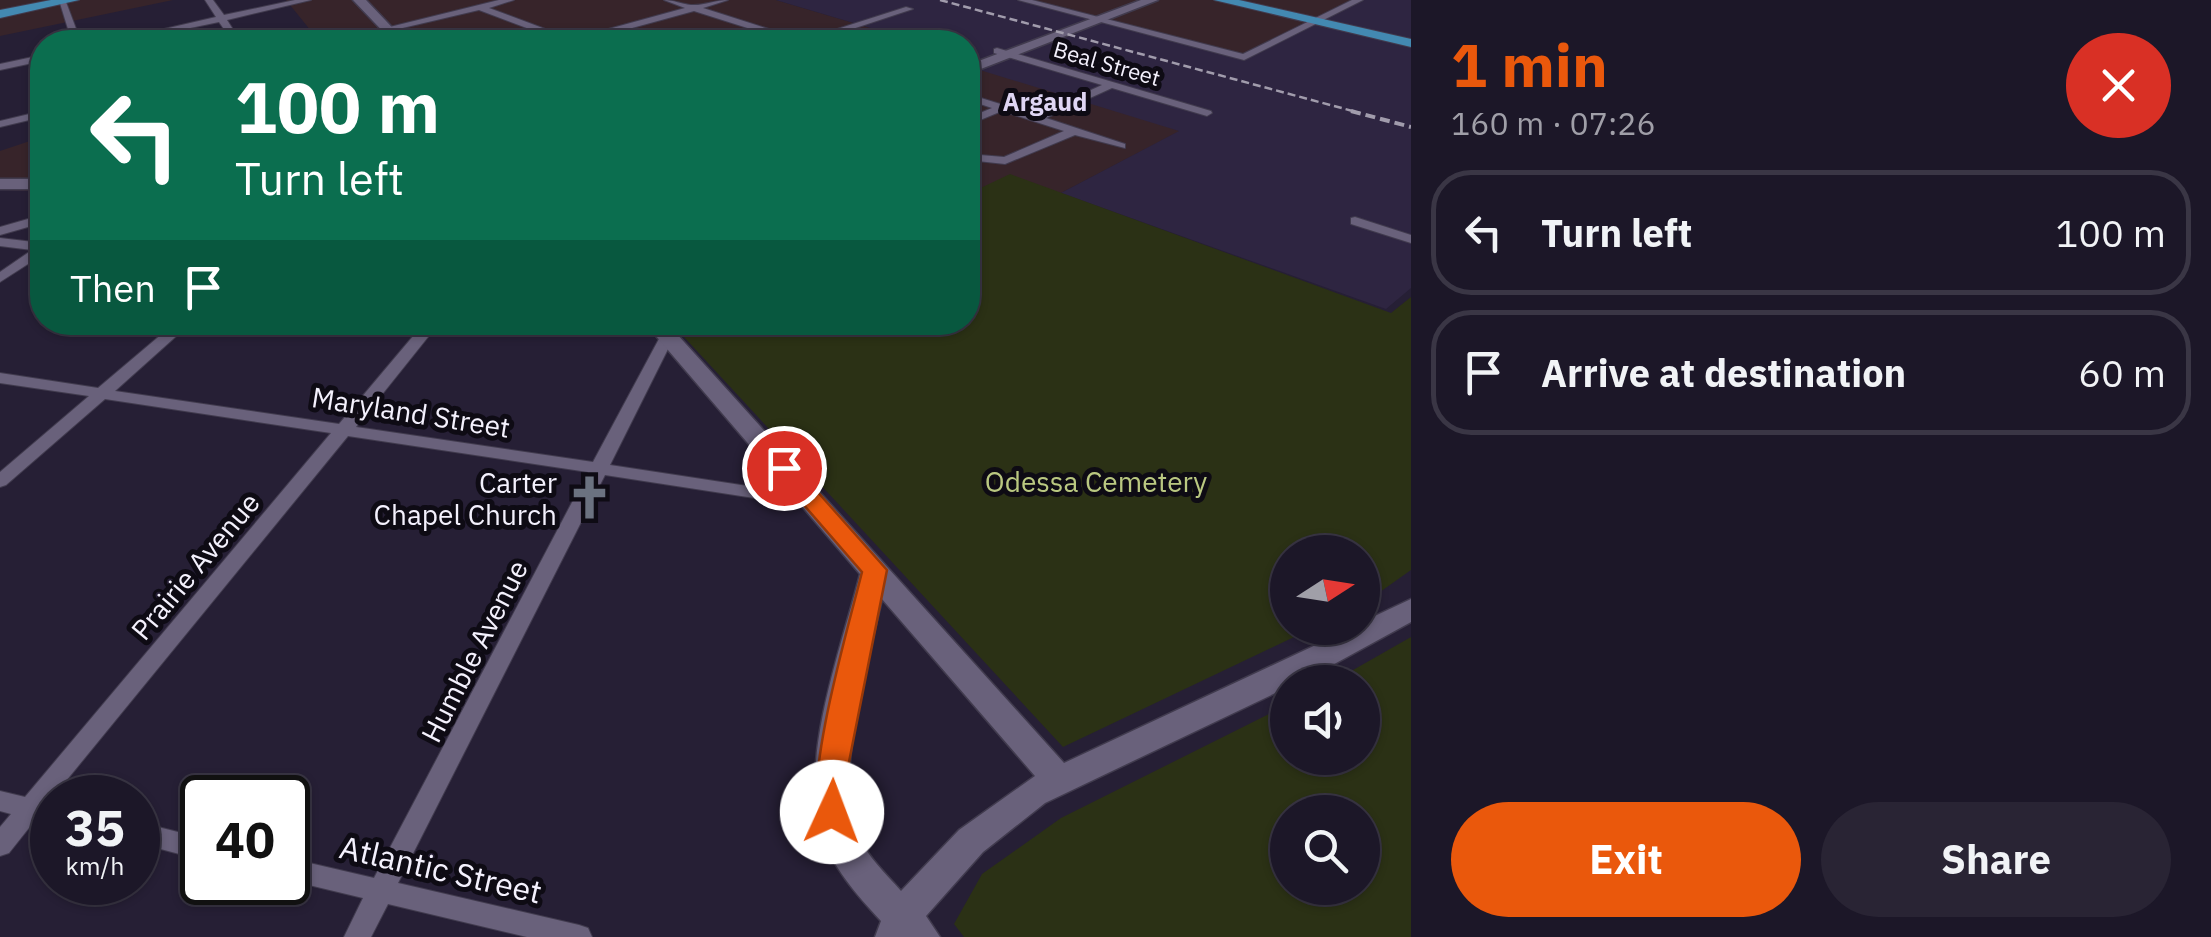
<!DOCTYPE html>
<html lang="en">
<head>
<meta charset="utf-8">
<style>
  :root { --surface:#1c1728; --page:#292434; --text:#f1f3f6; --muted:#a09fa8; --line:#3a3645; --accent:#ea580c }
  body { margin:0; font-family:"IBM Plex Sans",sans-serif; background:var(--page); color:var(--text); height:100vh; display:flex; flex-direction:column; font-size:38px; white-space:nowrap }
  * { box-sizing:border-box; margin:0 }
  p { font-size:32px; color:var(--muted) }
  .icon { flex:none; width:55px; height:55px; fill:none; stroke:currentColor; stroke-width:2; stroke-linecap:round; stroke-linejoin:round }
  .map { position:relative; flex:1; overflow:hidden }
  .drawer { display:flex; flex-direction:column; background:var(--surface); width:800px }
  .drawer>* { flex:none }
  .banner { position:absolute; left:30px; top:30px; width:950px; height:305px; border-radius:40px; box-shadow:0 2px 8px #0004,0 0 0 2px var(--line); background:#0b6e4f; color:#fff; overflow:hidden }
  .needle { width:65px; rotate:78deg }
  .tools { position:absolute; left:1270px; top:535px; display:grid; gap:20px }
  .tools a { display:grid; place-items:center; width:110px; height:110px; border-radius:50%; background:var(--surface); box-shadow:0 2px 8px #0004,0 0 0 2px var(--line); font-size:50px }
  .speed { position:absolute; left:30px; top:775px; display:flex; gap:20px; font-size:50px; font-weight:700; text-align:center }
  .speed>* { display:grid; place-content:center; width:130px; height:130px; border-radius:50%; background:var(--surface); box-shadow:0 2px 8px #0004,0 0 0 2px var(--line); line-height:1 }
  .speed small { font-size:25px; font-weight:400 }
  .speed .limit { border:5px solid #111; border-radius:15px; background:#fff; color:#111 }
  .pin { position:absolute; display:grid; place-items:center; width:85px; height:85px; color:#fff; margin:-42px; border:5px solid #fff; border-radius:50%; box-shadow:0 2px 10px #0007 }
  .me { position:absolute; width:110px; margin:-55px; rotate:2deg; stroke-linejoin:round; filter:drop-shadow(0 0 8px #0008) }
  .turn { display:flex; align-items:center; gap:35px; height:210px; padding:0 40px; font-size:45px }
  .turn .icon { width:130px; height:130px; stroke-width:2.5 }
  .turn b { display:block; font-size:70px; line-height:85px }
  .then { display:flex; align-items:center; height:95px; padding:0 40px; background:#0003; gap:20px; font-size:38px }
  .round { display:grid; place-items:center; flex:none; width:105px; height:105px; border-radius:52px; background:var(--page) }
  .head { display:flex; align-items:center; justify-content:space-between; height:170px; padding:0 40px }
  h1 { font-size:60px; font-weight:700; line-height:75px; color:var(--accent) }
  .button { display:flex; gap:20px; margin-top:auto; padding:20px 40px }
  .button a { flex:1; height:115px; border-radius:60px; background:var(--accent); color:#fff; font-size:40px; font-weight:700; line-height:115px; text-align:center }
  .button a+a { background:var(--page); color:var(--text) }
  ul { padding:0; list-style:none }
  li { display:flex; align-items:center; gap:30px; height:125px; margin:0 20px 15px; padding:0 20px; border:5px solid var(--line); border-radius:40px }
  li div { flex:1 }
  li b { display:block; font-size:38px }
  li em { font-style:normal }
  main { display:flex; flex:1; min-height:0 }
  .map>svg:first-child { display:block }
</style>
</head>
<body>
<main>
<div class="map">
<svg width="1411" height="937" viewBox="0 0 1411 937">
  <rect width="100%" height="100%" fill="#261f35"/>
  <path fill="#37242a" d="M 0,0 L 173,0 L 0,36 Z
    M 286,0 L 776,0 L 918,42 L 320,42 Z
    M 1016,0 L 1360,0 L 1244,57 Z
    M 968,57 L 984,62 L 1180,131 L 1061,193 L 972,194 L 968,193 Z
    M 42,137 L 42,191 L 0,190 L 0,151 Z"/>
  <path fill="#2e2541" d="M 776,0 L 1016,0 L 1243,57 L 1360,0 L 1411,0 L 1411,288 L 1386,309 L 1061,193 L 1179,131 L 970,67 L 982,62 L 968,57 L 968,42 L 918,42 Z"/>
  <path fill="#2b3115" fill-rule="evenodd" d="M 1010,174 L 1391,313 L 1411,297 L 1411,570 L 1363,604 L 1362,552 L 1288,552 L 1288,628 L 1313,628 L 1063,747 L 671,323 L 968,322 L 968,194 Z
    M 1411,637 L 1411,937 L 964,937 L 954,924 L 982,874 L 1061,818 L 1287,705 L 1288,758 L 1362,758 L 1362,682 L 1332,682 ZM 1288,812 L 1362,812 L 1362,888 L 1288,888 Z"/>
  <g fill="none" stroke-linecap="round" stroke-linejoin="round">
    <defs>
      <path id="street" d="M 59,0 L 66,2 L 81,42 L 72,42 Z
        M 205,0 L 213,0 L 224,15 L 295,0 L 311,0 L 227,20 L 241,42 L 233,42 L 219,22 L 123,42 L 108,42 L 216,17 Z
        M 499,0 L 514,0 L 489,8 L 572,39 L 685,8 L 664,0 C 674,0 681,4 691,5 C 703,6 716,0 728,0 L 703,8 L 803,40 L 906,7 L 913,9 L 813,42 L 792,42 L 694,11 L 581,42 L 564,42 L 479,10 L 343,42 L 329,42 Z
        M 1018,0 L 1032,0 L 1243,54 L 1352,0 L 1363,0 L 1244,60 Z
        M 997,48 L 1211,111 L 1212,113 L 1207,116 L 1112,88 L 1046,118 L 1125,144 L 1125,148 L 1075,135 L 1005,164 L 968,160 L 968,154 L 1004,157 L 1064,131 L 1002,111 L 968,125 L 968,118 L 992,108 L 968,100 L 968,94 L 1036,115 L 1102,85 L 994,53 L 994,49 Z
        M 42,55 L 42,61 L 0,70 L 0,64 Z
        M 42,111 L 42,117 L 0,127 L 0,121 Z
        M 42,215 L 42,223 L 0,235 L 0,227 Z
        M 1355,217 L 1411,235 L 1411,243 L 1351,224 L 1351,218 Z
        M 0,238 L 42,243 L 42,255 L 0,282 L 0,272 L 32,250 L 0,246 Z
        M 176,322 L 192,322 L 115,391 L 339,424 L 425,322 L 440,322 L 356,427 L 593,462 L 660,337 L 667,333 L 672,334 L 674,337 L 610,465 L 819,497 L 822,501 L 813,507 L 605,475 L 398,883 L 579,925 L 588,928 L 592,937 L 527,937 L 388,904 L 371,937 L 344,937 L 363,898 L 288,880 L 288,858 L 374,878 L 588,472 L 348,436 L 52,798 L 50,802 L 52,803 L 52,823 L 36,819 L 9,853 L 0,856 L 0,827 L 11,814 L 0,811 L 0,791 L 25,797 L 331,433 L 105,399 L 6,485 L 0,487 L 0,472 L 89,396 L 0,383 L 0,373 L 98,388 Z
        M 138,822 L 202,838 L 202,860 L 138,843 Z"/>
      <path id="secondary" d="M 353,0 L 366,0 L 406,42 L 393,42 Z
        M 1141,0 L 1158,0 L 968,74 L 968,65 Z
        M 0,179 L 42,179 L 42,189 L 0,189 Z
        M 644,322 L 666,322 L 1064,763 L 1352,628 L 1362,628 L 1362,622 L 1411,599 L 1411,622 L 1327,668 L 1288,682 L 1288,687 L 1045,803 L 983,852 L 926,916 L 940,937 L 875,937 L 881,921 C 857,895 831,866 821,832 C 799,758 842,646 860,574 ZM 882,599 L 1035,776 L 959,830 L 901,891 C 886,874 868,857 858,836 C 832,782 869,657 882,599 Z"/>
      <path id="primary" d="M 51,0 L 79,0 L 0,18 L 0,10 Z
        M 1214,0 L 1239,0 L 1411,39 L 1411,47 Z"/>
    </defs>
    <use href="#street" stroke="#413b4e" stroke-width="2"/>
    <use href="#secondary" stroke="#413b4e" stroke-width="3"/>
    <use href="#primary" stroke="#413b4e" stroke-width="2"/>
    <use href="#street" fill="#69617b" fill-rule="evenodd"/>
    <use href="#secondary" fill="#69617b" fill-rule="evenodd"/>
    <use href="#primary" fill="#4389b1" fill-rule="evenodd"/>
    <path stroke="#a19cac" stroke-width="2.5" stroke-dasharray="8 4" stroke-linecap="butt" d="M 940,0 L 1360,113"/>
    <path stroke="#a19cac" stroke-width="4" stroke-dasharray="10 5" stroke-linecap="butt" d="M 1351,111 L 1411,127"/>
  </g>
  <path fill="#ea580c" stroke="#983908" stroke-width="2.5" d="M 784,461 L 792,463 L 887,570 L 847,772 L 847,812 L 843,822 L 832,826 L 821,822 C 802,783 850,621 862,572 L 776,473 L 773,468 Z"/>
  <defs>
    <symbol id="church-bare" viewBox="-9 -9 18 18"><path d="M-1.2-6h2.4v3.5h3.3v2.4h-3.3V6h-2.4V-.1h-3.3v-2.4h3.3Z" fill="#6b7280" stroke="#0e0b14" stroke-width="2.5" paint-order="stroke"/></symbol>
  </defs>
  <g fill-rule="evenodd">
    <use href="#church-bare" x="558" y="466" width="63" height="63"/>
  </g>
  <g text-anchor="middle" dominant-baseline="central" stroke-width="10" stroke-linejoin="round" paint-order="stroke">
    <g font-size="22" fill="#f4f1fd" stroke="#0e0b14">
      <text transform="translate(1107 63) rotate(16)">Beal Street</text>
    </g>
    <g font-size="25" font-weight="bold" fill="#dfd6f4" stroke="#0e0b14">
      <text x="1045" y="101">Argaud</text>
    </g>
    <g font-size="28" fill="#f4f1fd" stroke="#0e0b14">
      <text transform="translate(411 412) rotate(9)">Maryland Street</text>
      <text transform="translate(195 566) rotate(-50)">Prairie Avenue</text>
      <text transform="translate(474 651) rotate(-63)">Humble Avenue</text>
    </g>
    <g font-size="28" fill="#bac881" stroke="#0e0b14">
      <text x="1096" y="481">Odessa Cemetery</text>
    </g>
    <g font-size="28" fill="#f4f1fd" stroke="#0e0b14" text-anchor="end">
      <text x="557" y="482">Carter<tspan x="557" dy="32">Chapel Church</tspan></text>
    </g>
    <g font-size="32" fill="#f4f1fd" stroke="#0e0b14">
      <text transform="translate(441 869) rotate(13)">Atlantic Street</text>
    </g>
  </g>
</svg>
<div class="tools">
<a><svg class="needle" viewBox="-14 -14 28 28"><path d="M0-13l5 13h-10z" fill="#e53935"/><path d="M0 13l5-13h-10z" fill="#a09fa8"/></svg></a>
<a><svg class="icon" aria-label="sound" viewBox="0 0 24 24"><path d="M4 9h4l5-4v14l-5-4H4zM17 9q2 3 0 6"/></svg></a>
<a><svg class="icon" aria-label="search" viewBox="0 0 24 24"><circle cx="10" cy="10" r="6"/><path d="M15 15l6 6"/></svg></a>
</div>
<div class="speed"><div>35<small>km/h</small></div><div class="limit">40</div></div>
<div class="pin" style="left:784px;top:468px;background:#d93025"><svg class="icon" aria-label="arrive" viewBox="0 0 24 24"><path d="M6 21V4h12l-3 4 3 4H6"/></svg></div>
<svg class="me" style="left:832px;top:812px" viewBox="-20 -20 40 40"><circle r="19" fill="#fff"/><path d="M0-13L10 11 0 6-10 11z" fill="#ea580c"/></svg>
<div class="banner">
<div class="turn"><svg class="icon" aria-label="left" viewBox="0 0 24 24"><path d="M17 20v-9H6M10 6l-5 5 5 5"/></svg><div><b>100 m</b>Turn left</div></div>
<div class="then">Then<svg class="icon" aria-label="arrive" viewBox="0 0 24 24"><path d="M6 21V4h12l-3 4 3 4H6"/></svg></div>
</div>
</div>
<section class="drawer">
<div class="head"><div><h1>1 min</h1><p>160 m · 07:26</p></div><a class="round" style="background:#d93025;color:#fff"><svg class="icon" aria-label="close" viewBox="0 0 24 24"><path d="M6 6l12 12M18 6L6 18"/></svg></a></div>
<ul>
<li><svg class="icon" aria-label="left" viewBox="0 0 24 24"><path d="M17 20v-9H6M10 6l-5 5 5 5"/></svg><div><b>Turn left</b></div><em>100 m</em></li>
<li><svg class="icon" aria-label="arrive" viewBox="0 0 24 24"><path d="M6 21V4h12l-3 4 3 4H6"/></svg><div><b>Arrive at destination</b></div><em>60 m</em></li>
</ul>
<div class="button"><a>Exit</a><a>Share</a></div>
</section>
</main>
</body>
</html>
